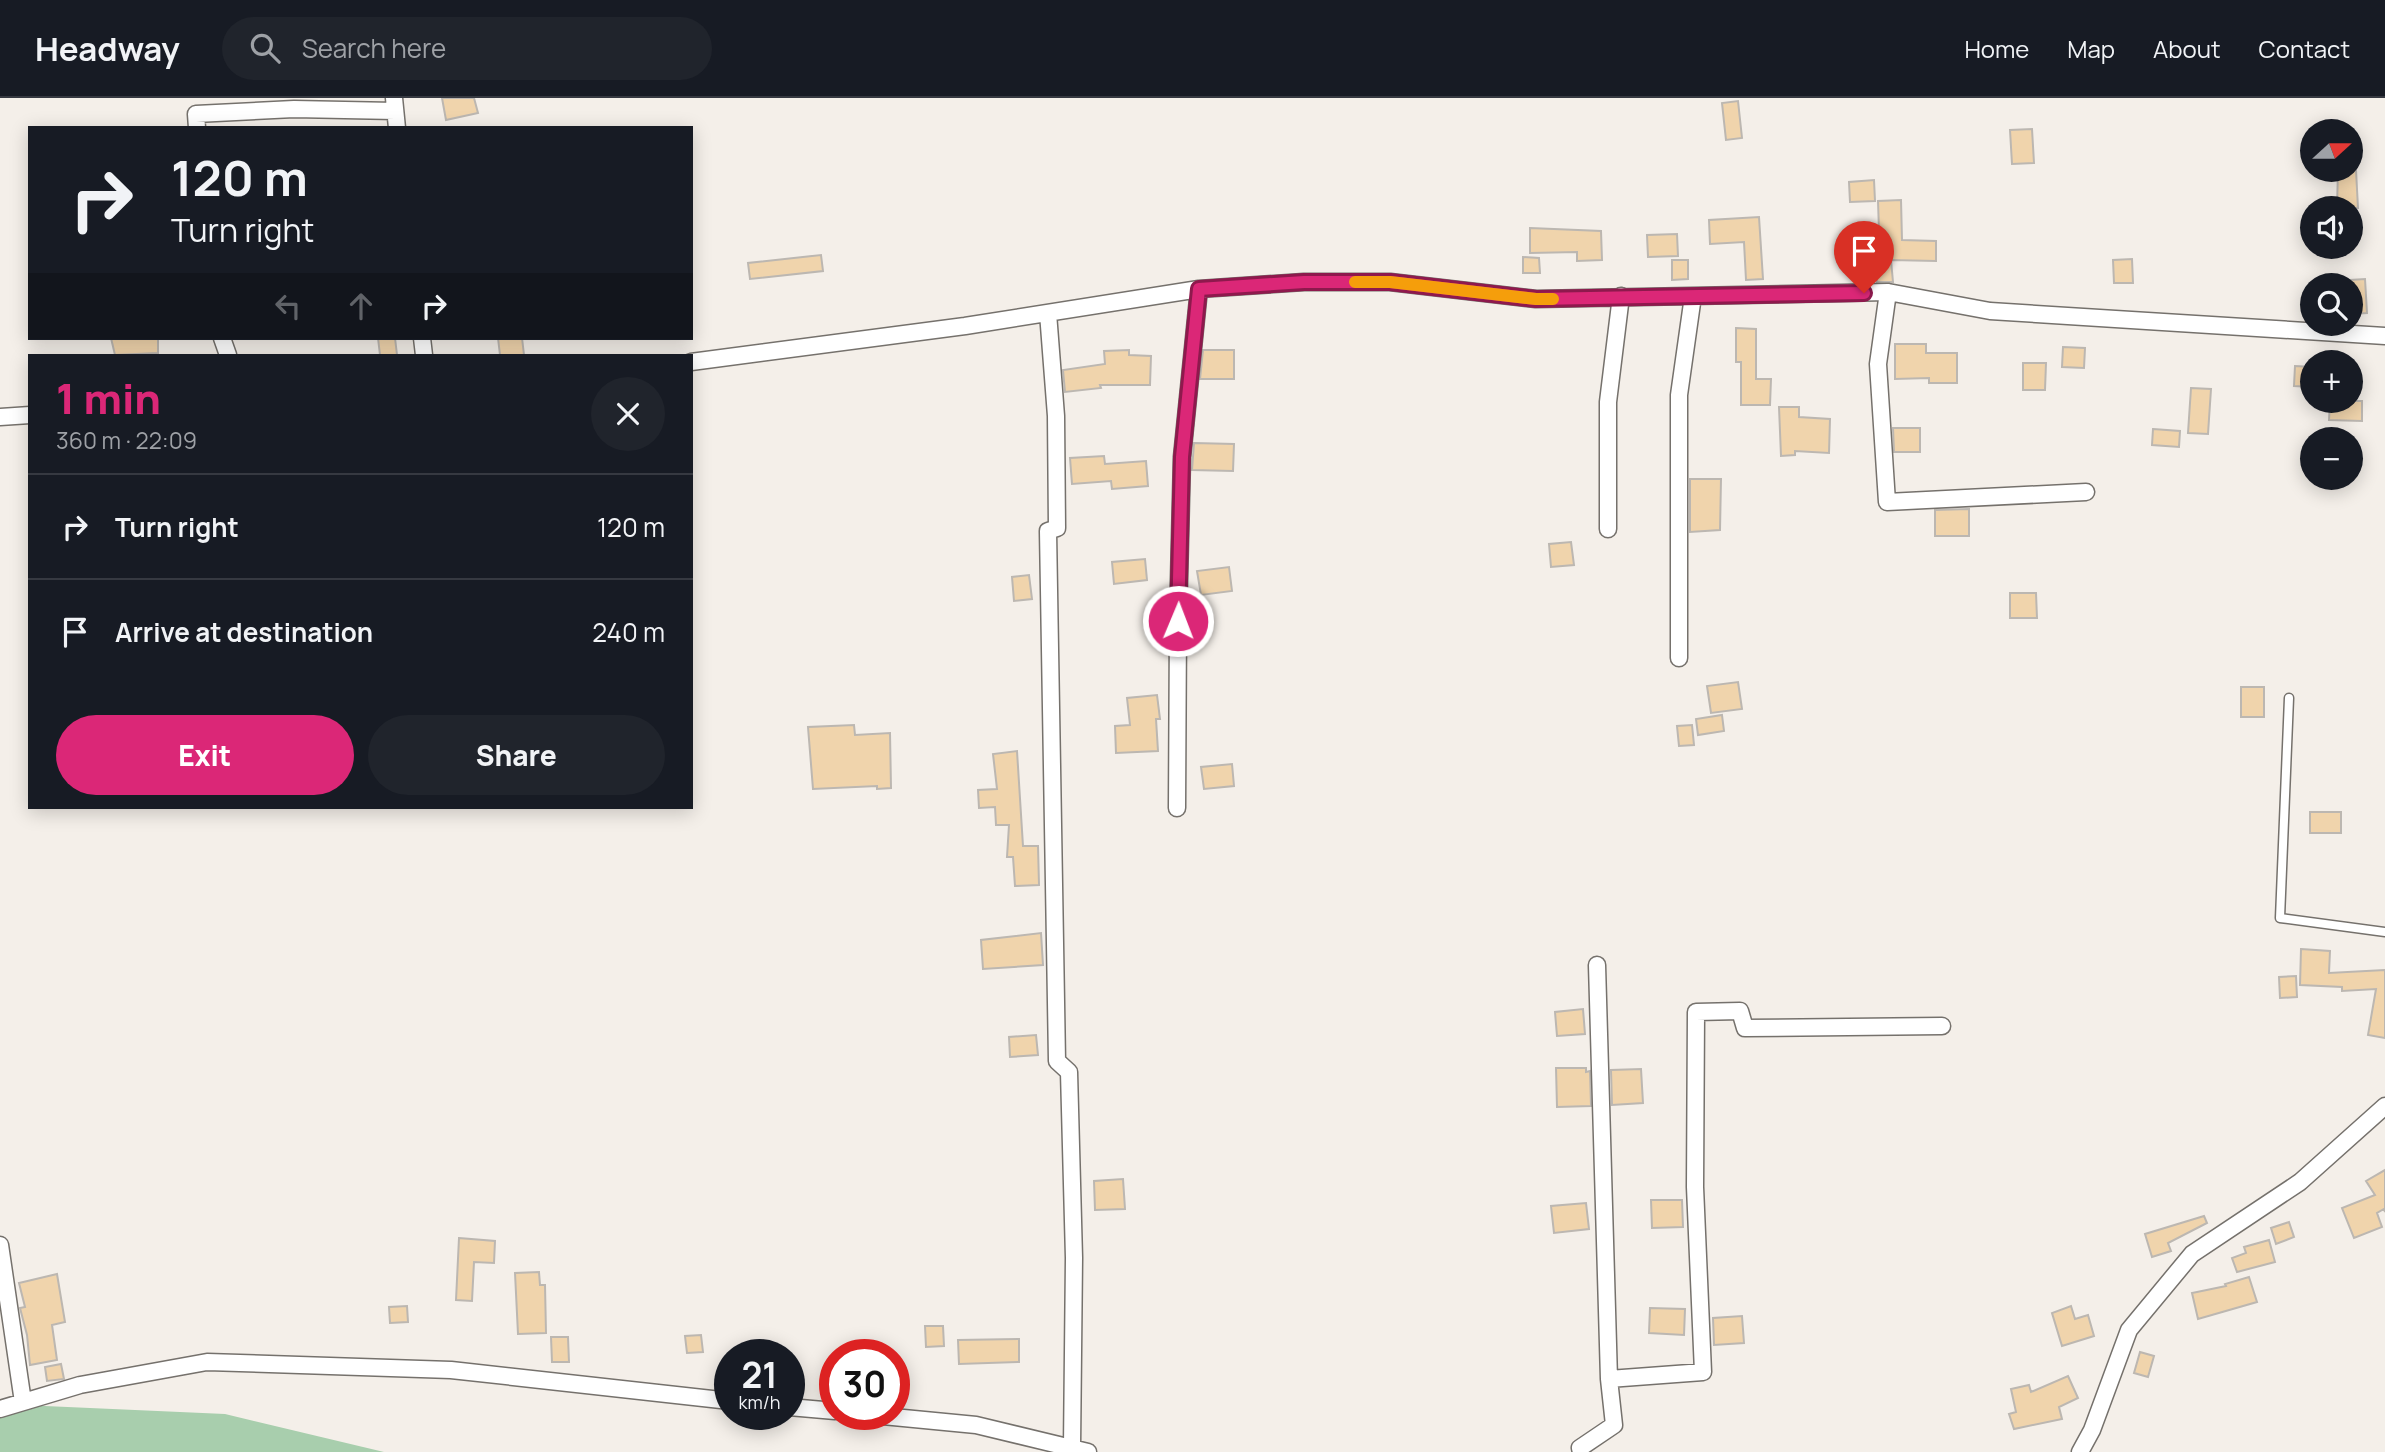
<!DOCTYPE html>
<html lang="en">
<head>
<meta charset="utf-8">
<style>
  :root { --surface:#171b24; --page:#20242c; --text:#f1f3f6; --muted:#9ea1a6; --line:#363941; --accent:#db2777 }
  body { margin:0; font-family:Manrope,sans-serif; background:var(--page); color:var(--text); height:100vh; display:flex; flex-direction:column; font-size:26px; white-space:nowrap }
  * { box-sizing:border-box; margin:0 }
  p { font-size:23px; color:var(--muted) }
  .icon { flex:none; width:38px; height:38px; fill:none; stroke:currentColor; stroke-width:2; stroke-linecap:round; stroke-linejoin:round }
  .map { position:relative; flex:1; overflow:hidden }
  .details { position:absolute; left:28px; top:256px; width:665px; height:455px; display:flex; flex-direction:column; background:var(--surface); border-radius:0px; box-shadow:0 4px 18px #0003 }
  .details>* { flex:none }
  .banner { position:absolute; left:28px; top:28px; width:665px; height:214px; border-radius:0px; box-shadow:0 4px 18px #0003; background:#171b24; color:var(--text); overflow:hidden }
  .needle { width:46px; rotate:69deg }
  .tools { position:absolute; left:2300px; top:21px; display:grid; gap:14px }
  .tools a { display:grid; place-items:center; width:63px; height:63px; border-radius:50%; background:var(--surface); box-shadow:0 4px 18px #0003; font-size:35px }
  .speed { position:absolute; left:714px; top:1241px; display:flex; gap:14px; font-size:35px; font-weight:700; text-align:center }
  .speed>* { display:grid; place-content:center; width:91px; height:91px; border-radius:50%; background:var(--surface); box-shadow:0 4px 18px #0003; line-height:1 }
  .speed small { font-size:18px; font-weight:400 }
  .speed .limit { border:10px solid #d22; background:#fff; color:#111 }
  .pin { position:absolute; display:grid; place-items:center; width:60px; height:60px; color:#fff; margin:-72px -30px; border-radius:50% 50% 50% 0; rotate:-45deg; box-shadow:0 0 7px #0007 }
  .pin .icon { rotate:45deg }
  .me { position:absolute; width:77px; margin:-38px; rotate:1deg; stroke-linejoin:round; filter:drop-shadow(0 0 5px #0008) }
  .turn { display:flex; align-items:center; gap:24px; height:147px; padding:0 28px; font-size:32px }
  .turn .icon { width:91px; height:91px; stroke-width:2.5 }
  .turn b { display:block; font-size:49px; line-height:60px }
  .lanes { display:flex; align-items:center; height:66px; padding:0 28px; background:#0003; justify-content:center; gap:35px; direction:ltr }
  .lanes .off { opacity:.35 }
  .round { display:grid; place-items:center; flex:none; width:74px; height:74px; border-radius:37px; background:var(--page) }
  .headline { display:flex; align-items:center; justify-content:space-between; height:119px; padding:0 28px }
  h1 { font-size:42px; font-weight:800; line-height:52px; color:var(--accent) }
  .action { display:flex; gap:14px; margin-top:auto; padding:14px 28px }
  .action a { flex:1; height:80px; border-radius:42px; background:var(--accent); color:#fff; font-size:28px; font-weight:800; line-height:80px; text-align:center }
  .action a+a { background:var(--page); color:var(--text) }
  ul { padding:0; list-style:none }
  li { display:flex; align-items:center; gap:21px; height:105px; padding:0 28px; border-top:2px solid var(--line) }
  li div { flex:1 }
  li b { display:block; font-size:26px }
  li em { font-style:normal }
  header { display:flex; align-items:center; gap:42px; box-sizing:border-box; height:98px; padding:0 35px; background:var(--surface); border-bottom:2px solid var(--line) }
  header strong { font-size:33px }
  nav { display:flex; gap:38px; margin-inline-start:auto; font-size:24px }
  .search { width:490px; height:63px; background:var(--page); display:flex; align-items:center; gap:18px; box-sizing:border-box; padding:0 24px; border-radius:38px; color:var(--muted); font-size:26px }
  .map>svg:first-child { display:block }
</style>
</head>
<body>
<header>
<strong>Headway</strong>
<div class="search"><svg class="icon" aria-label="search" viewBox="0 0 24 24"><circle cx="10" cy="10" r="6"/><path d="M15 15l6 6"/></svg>Search here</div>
<nav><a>Home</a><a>Map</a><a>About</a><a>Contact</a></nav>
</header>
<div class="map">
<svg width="2385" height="1354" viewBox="0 0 2385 1354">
  <rect width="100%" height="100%" fill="#f4efe9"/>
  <path fill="#a8cead" d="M 0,1306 L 225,1316 L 384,1354 L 0,1354 Z"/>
  <path fill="#f0d4ac" stroke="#bcb7b1" stroke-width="2" d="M 442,0 L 474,0 L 478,15 L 446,22 Z
    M 1738,3 L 1742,40 L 1726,42 L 1722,5 Z
    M 2032,31 L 2034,65 L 2012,66 L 2010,32 Z
    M 2338,72 L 2356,72 L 2358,110 L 2337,109 Z
    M 1874,82 L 1875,103 L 1850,104 L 1849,84 Z
    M 1901,102 L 1902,142 L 1936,143 L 1936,163 L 1891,162 L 1893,184 L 1877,184 L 1875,154 L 1862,154 L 1861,134 L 1879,133 L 1878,103 Z
    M 1759,119 L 1763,181 L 1746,182 L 1744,144 L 1710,146 L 1709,122 Z
    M 1530,130 L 1601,133 L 1602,162 L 1577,163 L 1577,154 L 1530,155 Z
    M 1677,136 L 1678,158 L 1648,159 L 1647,137 Z
    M 821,157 L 823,173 L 750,181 L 748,165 Z
    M 1523,159 L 1539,160 L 1540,175 L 1523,175 Z
    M 2132,161 L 2133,185 L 2114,185 L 2113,162 Z
    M 1672,162 L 1688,162 L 1688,181 L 1672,182 Z
    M 2365,181 L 2367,215 L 2350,216 L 2350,182 Z
    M 1736,230 L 1756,231 L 1756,281 L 1771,281 L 1770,307 L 1741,307 L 1741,264 L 1736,264 Z
    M 111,240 L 158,240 L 158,255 L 115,257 Z
    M 378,240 L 395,240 L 397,257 L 380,257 Z
    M 498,240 L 522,240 L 524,257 L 500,257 Z
    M 1895,246 L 1926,246 L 1926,255 L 1957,255 L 1957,285 L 1929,285 L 1929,280 L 1895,281 Z
    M 2063,249 L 2085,250 L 2084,270 L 2062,269 Z
    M 1129,252 L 1129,257 L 1151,258 L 1150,287 L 1100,287 L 1101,290 L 1065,294 L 1063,272 L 1105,266 L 1104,253 Z
    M 1203,252 L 1234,252 L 1234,281 L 1200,281 Z
    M 2023,265 L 2046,265 L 2045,292 L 2023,292 Z
    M 2295,268 L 2312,269 L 2312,289 L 2294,288 Z
    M 2191,290 L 2211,291 L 2208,336 L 2188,335 Z
    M 2330,303 L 2362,303 L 2362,323 L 2329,322 Z
    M 1779,309 L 1799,309 L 1799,319 L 1830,321 L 1829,355 L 1795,353 L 1795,357 L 1781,358 Z
    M 1893,330 L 1920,330 L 1920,354 L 1894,354 Z
    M 2153,331 L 2180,333 L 2179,349 L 2152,347 Z
    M 1194,345 L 1234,346 L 1233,373 L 1192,372 Z
    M 1104,358 L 1105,366 L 1146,363 L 1148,388 L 1112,391 L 1111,383 L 1072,386 L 1070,360 Z
    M 1690,381 L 1721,381 L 1720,432 L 1690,434 Z
    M 1969,411 L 1969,438 L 1935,438 L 1935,412 Z
    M 1571,444 L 1574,467 L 1551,469 L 1549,446 Z
    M 1145,461 L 1147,482 L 1114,486 L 1112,464 Z
    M 1229,469 L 1232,493 L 1201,497 L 1197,473 Z
    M 1029,477 L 1032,501 L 1014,503 L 1012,479 Z
    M 2010,495 L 2036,495 L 2037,520 L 2010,520 Z
    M 1738,584 L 1742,611 L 1711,615 L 1707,588 Z
    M 2241,589 L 2264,589 L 2264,619 L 2241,619 Z
    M 1157,597 L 1160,621 L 1156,621 L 1158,653 L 1116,655 L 1115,628 L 1130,627 L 1127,600 Z
    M 1722,617 L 1724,633 L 1698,637 L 1696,621 Z
    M 854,627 L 855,637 L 890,635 L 891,690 L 877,691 L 877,688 L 813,691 L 808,629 Z
    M 1692,627 L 1694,647 L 1679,648 L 1677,628 Z
    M 1017,653 L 1023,748 L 1038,748 L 1039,787 L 1015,788 L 1013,759 L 1007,759 L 1009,727 L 996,727 L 995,709 L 979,710 L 978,692 L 997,691 L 993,656 Z
    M 1232,666 L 1234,688 L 1204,691 L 1201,669 Z
    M 2310,714 L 2341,714 L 2341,735 L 2310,735 Z
    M 1041,835 L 1043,867 L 983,871 L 981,842 Z
    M 2301,851 L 2330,853 L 2329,875 L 2385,872 L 2385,940 L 2368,937 L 2376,891 L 2342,893 L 2342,889 L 2300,887 Z
    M 2296,878 L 2297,899 L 2280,900 L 2279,879 Z
    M 1583,911 L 1585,936 L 1557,938 L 1555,914 Z
    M 1036,937 L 1038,957 L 1010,959 L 1009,939 Z
    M 1556,970 L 1586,970 L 1586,974 L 1590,973 L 1591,1008 L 1557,1009 Z
    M 1641,971 L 1643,1005 L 1612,1007 L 1611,972 Z
    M 2385,1072 L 2385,1114 L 2384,1111 L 2377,1115 L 2382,1129 L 2354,1140 L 2342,1110 L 2375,1097 L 2366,1083 Z
    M 1123,1081 L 1125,1111 L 1095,1112 L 1094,1083 Z
    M 1651,1102 L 1682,1102 L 1683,1129 L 1652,1130 Z
    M 1586,1105 L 1589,1131 L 1554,1135 L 1551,1108 Z
    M 2204,1118 L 2207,1125 L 2168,1145 L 2171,1153 L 2152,1159 L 2145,1136 Z
    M 2289,1124 L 2294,1139 L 2276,1146 L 2271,1130 Z
    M 459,1140 L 495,1143 L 494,1165 L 474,1164 L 472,1203 L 456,1202 Z
    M 2269,1142 L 2275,1164 L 2237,1174 L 2232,1160 L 2246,1155 L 2244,1149 Z
    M 539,1174 L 540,1187 L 545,1187 L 546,1235 L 518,1236 L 515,1175 Z
    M 57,1176 L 65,1224 L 52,1227 L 57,1262 L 30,1267 L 27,1237 L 20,1210 L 25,1209 L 19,1185 Z
    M 2249,1179 L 2257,1204 L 2198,1221 L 2192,1195 L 2226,1188 L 2225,1186 Z
    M 407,1208 L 408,1224 L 390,1225 L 389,1209 Z
    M 2071,1208 L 2075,1221 L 2088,1217 L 2094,1238 L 2062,1248 L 2052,1215 Z
    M 1650,1210 L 1685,1211 L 1684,1237 L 1649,1235 Z
    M 1742,1218 L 1744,1245 L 1714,1247 L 1713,1220 Z
    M 925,1228 L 943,1228 L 944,1248 L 926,1249 Z
    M 701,1237 L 703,1254 L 687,1255 L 685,1238 Z
    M 551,1239 L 568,1239 L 569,1264 L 552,1264 Z
    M 1019,1241 L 1019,1264 L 959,1266 L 958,1242 Z
    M 2140,1254 L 2154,1258 L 2148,1279 L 2134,1275 Z
    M 61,1266 L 64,1281 L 47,1283 L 45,1269 Z
    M 2068,1278 L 2078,1300 L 2059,1309 L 2062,1321 L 2014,1331 L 2009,1316 L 2016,1314 L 2011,1291 L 2029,1287 L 2031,1294 Z"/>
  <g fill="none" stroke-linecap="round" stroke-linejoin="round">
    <defs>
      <path id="lane" d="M 2289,600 L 2280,820 L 2385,834"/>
      <path id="street" d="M 394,0 L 397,30
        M 197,30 L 196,16 L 294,11 L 395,13
        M 1888,194 L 1878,266 L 1887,404 L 2086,394
        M 1048,215 L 1056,318 L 1057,430 L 1048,433 L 1057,963 L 1069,974 L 1074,1160 L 1072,1349
        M 222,240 L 228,257
        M 422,240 L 424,257
        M 691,264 L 965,228 L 1199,191 L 1304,184 L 1390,184 L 1536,201 L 1888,194 L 1990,213 L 2385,238
        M 0,319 L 30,317
        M 1608,431 L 1608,304 L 1621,198
        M 1679,560 L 1679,297 L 1693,198
        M 1177,710 L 1178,523 L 1182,359 L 1199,191
        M 0,1147 L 23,1304
        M 1609,1281 L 1703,1274 L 1695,1089 L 1696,914 L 1740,913 L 1745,930 L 1942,928
        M 789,1309 L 835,1313
        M 0,1311 L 80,1287 L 207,1264 L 451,1272 L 730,1303
        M 862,1316 L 976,1327 L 1088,1354
        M 1581,1354 L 1580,1350 L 1614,1327 L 1609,1281 L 1597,867
        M 2080,1354 L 2092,1332 L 2129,1232 L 2192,1156 L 2300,1084 L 2385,1008"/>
    </defs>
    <use href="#lane" stroke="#75716c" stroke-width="11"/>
    <use href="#street" stroke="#75716c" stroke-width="19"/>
    <use href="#lane" stroke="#fff" stroke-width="8"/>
    <use href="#street" stroke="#fff" stroke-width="16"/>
  </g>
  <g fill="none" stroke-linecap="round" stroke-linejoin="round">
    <defs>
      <path id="route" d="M 1178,523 L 1182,359 L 1199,191 L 1304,184 L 1390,184 L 1536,201 L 1864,195"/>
    </defs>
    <use href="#route" stroke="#8e194d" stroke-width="18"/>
    <use href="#route" stroke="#db2777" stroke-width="12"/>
    <path stroke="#f59e0b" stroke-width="12" d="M 1355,184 L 1390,184 L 1536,201 L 1553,201"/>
  </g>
</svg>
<div class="tools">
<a><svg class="needle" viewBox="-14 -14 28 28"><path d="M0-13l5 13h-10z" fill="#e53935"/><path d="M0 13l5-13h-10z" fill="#9ea1a6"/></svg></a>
<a><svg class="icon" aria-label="sound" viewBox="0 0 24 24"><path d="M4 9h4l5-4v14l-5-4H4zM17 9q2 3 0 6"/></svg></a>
<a><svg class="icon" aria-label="search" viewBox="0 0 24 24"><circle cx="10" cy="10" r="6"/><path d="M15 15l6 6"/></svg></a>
<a>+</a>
<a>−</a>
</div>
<div class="speed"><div>21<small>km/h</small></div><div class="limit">30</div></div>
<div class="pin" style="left:1864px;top:195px;background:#d93025"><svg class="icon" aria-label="arrive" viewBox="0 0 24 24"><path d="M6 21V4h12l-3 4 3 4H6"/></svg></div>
<svg class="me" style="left:1178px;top:523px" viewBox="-20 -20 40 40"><circle r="17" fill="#db2777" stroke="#fff" stroke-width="3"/><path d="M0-11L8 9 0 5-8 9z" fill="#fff"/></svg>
<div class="banner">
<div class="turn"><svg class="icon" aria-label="right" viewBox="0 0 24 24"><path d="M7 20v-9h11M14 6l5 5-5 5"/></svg><div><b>120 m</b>Turn right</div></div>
<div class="lanes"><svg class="icon off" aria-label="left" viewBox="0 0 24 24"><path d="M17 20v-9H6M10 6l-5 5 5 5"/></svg><svg class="icon off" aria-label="ahead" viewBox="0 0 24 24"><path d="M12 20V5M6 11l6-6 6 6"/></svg><svg class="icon" aria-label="right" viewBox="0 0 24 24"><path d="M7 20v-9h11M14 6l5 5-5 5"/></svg></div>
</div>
<section class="details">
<div class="headline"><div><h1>1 min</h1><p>360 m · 22:09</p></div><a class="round"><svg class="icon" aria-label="close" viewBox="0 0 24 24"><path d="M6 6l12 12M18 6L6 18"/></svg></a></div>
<ul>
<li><svg class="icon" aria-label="right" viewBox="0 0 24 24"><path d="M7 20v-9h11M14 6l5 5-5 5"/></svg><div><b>Turn right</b></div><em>120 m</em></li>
<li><svg class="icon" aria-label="arrive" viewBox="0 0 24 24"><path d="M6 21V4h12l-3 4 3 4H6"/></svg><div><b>Arrive at destination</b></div><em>240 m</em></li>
</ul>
<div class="action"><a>Exit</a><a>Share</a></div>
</section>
</div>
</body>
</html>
